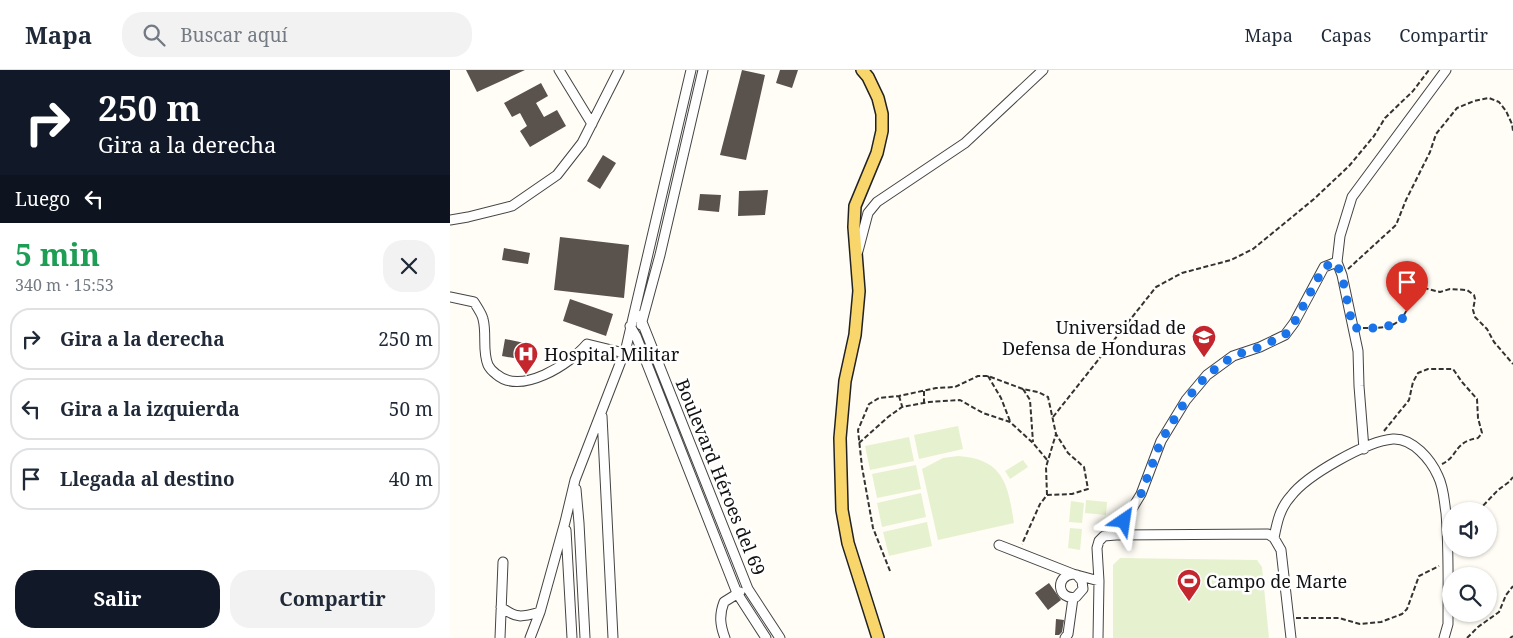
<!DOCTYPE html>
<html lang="es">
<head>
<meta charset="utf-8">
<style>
  :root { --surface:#fff; --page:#f2f2f3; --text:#1f2937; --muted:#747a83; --line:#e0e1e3; --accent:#111827 }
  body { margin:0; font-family:"Noto Serif",serif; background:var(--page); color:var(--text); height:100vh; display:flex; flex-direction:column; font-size:19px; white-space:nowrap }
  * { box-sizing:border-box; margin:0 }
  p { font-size:16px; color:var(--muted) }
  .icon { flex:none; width:28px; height:28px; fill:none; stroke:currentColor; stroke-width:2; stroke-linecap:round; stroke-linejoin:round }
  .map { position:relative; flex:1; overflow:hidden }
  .details { display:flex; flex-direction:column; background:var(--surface); width:450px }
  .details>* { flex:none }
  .top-card { background:#111827; color:#fff; overflow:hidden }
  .tools { position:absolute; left:992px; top:432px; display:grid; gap:10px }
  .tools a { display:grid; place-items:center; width:55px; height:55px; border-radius:50%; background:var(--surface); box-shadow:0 1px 4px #0004; font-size:25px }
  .pin { position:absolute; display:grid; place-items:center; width:42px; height:42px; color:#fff; margin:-51px -21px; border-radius:50% 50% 50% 0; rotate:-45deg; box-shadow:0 0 5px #0007 }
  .pin .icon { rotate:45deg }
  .me { position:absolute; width:55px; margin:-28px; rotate:32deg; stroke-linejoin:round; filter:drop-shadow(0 0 4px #0008) }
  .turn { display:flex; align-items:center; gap:18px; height:105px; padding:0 15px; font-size:22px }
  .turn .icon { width:65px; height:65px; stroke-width:2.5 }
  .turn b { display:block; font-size:35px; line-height:42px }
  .then { display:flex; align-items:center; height:48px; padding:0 15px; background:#0003; gap:10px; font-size:19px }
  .round { display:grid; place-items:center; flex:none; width:52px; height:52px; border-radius:20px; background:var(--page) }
  .overview { display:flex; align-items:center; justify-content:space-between; height:85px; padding:0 15px }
  h1 { font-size:30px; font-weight:700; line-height:38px; color:#1e9e55 }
  .primary-button { display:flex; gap:10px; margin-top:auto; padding:10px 15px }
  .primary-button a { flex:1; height:58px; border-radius:20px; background:var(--accent); color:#fff; font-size:20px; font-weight:700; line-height:58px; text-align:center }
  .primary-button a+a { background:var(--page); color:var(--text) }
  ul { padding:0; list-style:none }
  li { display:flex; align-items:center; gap:15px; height:62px; margin:0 10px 8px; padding:0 5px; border:2px solid var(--line); border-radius:20px }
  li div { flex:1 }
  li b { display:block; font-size:19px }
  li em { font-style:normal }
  header { display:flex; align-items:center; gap:30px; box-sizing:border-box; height:70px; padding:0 25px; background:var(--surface); border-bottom:1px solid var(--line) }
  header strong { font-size:24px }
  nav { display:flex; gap:28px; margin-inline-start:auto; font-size:18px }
  .search { width:350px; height:45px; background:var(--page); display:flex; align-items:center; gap:12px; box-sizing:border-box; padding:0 18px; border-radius:20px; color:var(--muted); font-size:19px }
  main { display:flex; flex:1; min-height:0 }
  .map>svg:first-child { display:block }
</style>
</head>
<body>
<header>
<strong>Mapa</strong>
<div class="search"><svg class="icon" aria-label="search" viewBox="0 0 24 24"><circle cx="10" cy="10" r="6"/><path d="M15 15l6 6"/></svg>Buscar aquí</div>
<nav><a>Mapa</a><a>Capas</a><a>Compartir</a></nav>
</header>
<main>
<section class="details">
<div class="top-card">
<div class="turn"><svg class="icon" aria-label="right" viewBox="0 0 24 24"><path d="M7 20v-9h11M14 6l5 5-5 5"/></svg><div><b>250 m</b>Gira a la derecha</div></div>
<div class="then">Luego<svg class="icon" aria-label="left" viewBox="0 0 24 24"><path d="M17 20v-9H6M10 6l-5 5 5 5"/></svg></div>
</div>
<div class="overview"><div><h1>5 min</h1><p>340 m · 15:53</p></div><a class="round"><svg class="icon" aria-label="close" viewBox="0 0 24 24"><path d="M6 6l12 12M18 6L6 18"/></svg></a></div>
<ul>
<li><svg class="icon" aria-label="right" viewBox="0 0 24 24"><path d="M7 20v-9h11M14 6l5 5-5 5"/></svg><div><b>Gira a la derecha</b></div><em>250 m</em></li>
<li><svg class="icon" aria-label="left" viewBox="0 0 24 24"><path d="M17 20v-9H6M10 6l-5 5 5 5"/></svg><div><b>Gira a la izquierda</b></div><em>50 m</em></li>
<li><svg class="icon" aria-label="arrive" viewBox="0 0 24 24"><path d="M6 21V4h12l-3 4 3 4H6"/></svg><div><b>Llegada al destino</b></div><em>40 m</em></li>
</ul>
<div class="primary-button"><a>Salir</a><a>Compartir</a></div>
</section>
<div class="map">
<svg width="1063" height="568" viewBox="0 0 1063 568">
  <rect width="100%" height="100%" fill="#fffdf5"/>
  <path fill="#e6f2cf" d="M 508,356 L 513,379 L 469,389 L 464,365 Z
    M 459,367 L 464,391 L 420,400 L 415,376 Z
    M 508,386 C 554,389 558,415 564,453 L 488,470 L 472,399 L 493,388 Z
    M 573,390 L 578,397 L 560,409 L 555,401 Z
    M 466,395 L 471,419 L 427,428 L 422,404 Z
    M 471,423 L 476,447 L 432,457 L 427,433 Z
    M 636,430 L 657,432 L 656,445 L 635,443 Z
    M 621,431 L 634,433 L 632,453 L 619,452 Z
    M 477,452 L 482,476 L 439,486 L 433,462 Z
    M 620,458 L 632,459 L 630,480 L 618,478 Z
    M 670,488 L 807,490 L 812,497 L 819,568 L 663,568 L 663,495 Z"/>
  <path fill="#5a524d" d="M 16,0 L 75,0 L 27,22 Z
    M 292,0 L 315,5 L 296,90 L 270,85 Z
    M 330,0 L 348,0 L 342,18 L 326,13 Z
    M 91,13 L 98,26 L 86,33 L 94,47 L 107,40 L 116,56 L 80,77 L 70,61 L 77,56 L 70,43 L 62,47 L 54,33 Z
    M 153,85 L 166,93 L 150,119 L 137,111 Z
    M 318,120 L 315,145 L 288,146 L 289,121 Z
    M 250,124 L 271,125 L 269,142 L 248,140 Z
    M 110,167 L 179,175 L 174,228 L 104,220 Z
    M 54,178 L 80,183 L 78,194 L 52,190 Z
    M 120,229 L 163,244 L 156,266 L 113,251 Z
    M 55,269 L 84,275 L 81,291 L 52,286 Z
    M 599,513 L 611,530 L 598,540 L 585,523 Z
    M 606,549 L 614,550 L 612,562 L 609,565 L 605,565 Z"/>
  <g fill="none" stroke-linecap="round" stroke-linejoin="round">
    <defs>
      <path id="minor" d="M 109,0 L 142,54
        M 0,150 L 18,147 L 62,136 L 107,105 L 132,73 L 169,0
        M 408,181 L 418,143 L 427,132 L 515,73 L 593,0
        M 887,192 L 892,205 L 908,281 L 909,316 L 914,379
        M 0,227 L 24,232 C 27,237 32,244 33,249 C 37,264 32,281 38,295 C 40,299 42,301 46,304 C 71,326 120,294 137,274 L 174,283
        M 185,242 L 192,252 L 298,519 L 330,568
        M 191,255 L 210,185 L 253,0
        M 180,256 L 186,266 L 287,523 L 316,568
        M 152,346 L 163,568
        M 126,419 L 129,453 L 135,568
        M 116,460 L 122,568
        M 666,465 L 691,424 L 711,371 L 736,330 L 757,305 L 783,286 L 810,277 L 835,265 L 844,253 L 874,197 L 887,192 L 890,166 L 902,127 L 996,0
        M 824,468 C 827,452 830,438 841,426 C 857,405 917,371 943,369 C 963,368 981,390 988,406 C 994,418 994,431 996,443 C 999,480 998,517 998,554 L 994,568
        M 549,475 L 623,504 L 649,511
        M 623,504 C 604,506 608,531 626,527 L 633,519 L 632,511 L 627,505
        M 51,537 C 67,549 72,547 90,542
        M 50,568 L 53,492
        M 80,568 L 90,542 L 115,452 L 125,410 L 176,278 L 241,0
        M 275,568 C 270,555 269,545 274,532 L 290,522
        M 615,568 L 618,564 L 623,528
        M 648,568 L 649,511 L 647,478 L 649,471 L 654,466 L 666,465 L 818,464 L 824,468 L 831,480 L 841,568"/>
      <path id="major" d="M 412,0 L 418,7 L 428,28 L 432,44 L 432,61 L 427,83 L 405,136 L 404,157 L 409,221 L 405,265 L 395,311 L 390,368 L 392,440 L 398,473 L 428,568"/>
    </defs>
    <use href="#minor" stroke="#444" stroke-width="11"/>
    <use href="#major" stroke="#222" stroke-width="14"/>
    <path stroke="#333" stroke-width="2" stroke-dasharray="5 2.5" stroke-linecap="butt" d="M 898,199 L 946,155 L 956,130 L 980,82 L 986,64 L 1007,38 L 1024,31 L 1039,28 L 1049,32 L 1056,41 L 1062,54 L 1063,61
      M 913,258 C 950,259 953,252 966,218 L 970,217 L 990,222 L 1000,219 L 1017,220 L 1024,225 L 1025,229 L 1023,240 L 1025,247 L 1037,259 L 1044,272 L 1063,294
      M 538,306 L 551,328 L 560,351
      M 573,319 L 580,330 L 583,372
      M 474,321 L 474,333
      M 449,326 L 452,336
      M 603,347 L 706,217 L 732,203 L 781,190 L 803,179 L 864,129 L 899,96 L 924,66 L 935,48 L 963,21 L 979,0
      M 934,361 L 959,330 L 963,312 L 968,303 L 978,299 L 1003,299 L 1012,312 L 1027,329 L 1028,348 L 1032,363 L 1028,368 C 1003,372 1009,386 992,394
      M 409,373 L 438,347 L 452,337 L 479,332 L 510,330 L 533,343 L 560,352 L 583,373 L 598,391
      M 597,425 L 596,397 L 606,364
      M 1028,441 L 1048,420 L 1059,412 L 1063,407
      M 440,501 L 423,458 L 412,397 L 408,360 L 419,334 L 429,328 L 449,326 L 486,318 L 505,317 L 528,306 L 538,306 L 573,319 L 588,322 L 598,327 L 606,364 L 618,383 L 634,397 L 638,419 L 622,424 L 597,425 L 590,434 L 572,474
      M 846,548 L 889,548 L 910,554 L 931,552 L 952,544 L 957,539 L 969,506 L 989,496
      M 1017,568 L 1028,557 L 1049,542 L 1056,525 L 1063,516
      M 1060,568 L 1063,566"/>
    <use href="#minor" stroke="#fff" stroke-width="9"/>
    <use href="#major" stroke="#f9d66b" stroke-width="11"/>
  </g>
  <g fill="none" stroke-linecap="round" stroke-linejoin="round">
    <path stroke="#1a73e8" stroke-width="9" stroke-dasharray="0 16.2" d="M 674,451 L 691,424 L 711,371 L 736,330 L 757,305 L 783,286 L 810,277 L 835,265 L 844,253 L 874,197 L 886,192 L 892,206 L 903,258 L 932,258 L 950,252 L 957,242"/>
  </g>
  <defs>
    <symbol id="university-pin" viewBox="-11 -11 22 30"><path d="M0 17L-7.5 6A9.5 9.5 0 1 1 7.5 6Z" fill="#c4262e" stroke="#fff"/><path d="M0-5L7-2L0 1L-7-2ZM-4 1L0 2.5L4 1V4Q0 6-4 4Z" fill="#fff"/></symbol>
    <symbol id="hospital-pin" viewBox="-11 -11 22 30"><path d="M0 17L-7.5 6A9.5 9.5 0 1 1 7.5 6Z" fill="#c4262e" stroke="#fff"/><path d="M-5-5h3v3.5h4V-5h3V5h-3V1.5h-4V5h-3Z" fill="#fff"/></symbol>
    <symbol id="stadium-pin" viewBox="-11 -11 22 30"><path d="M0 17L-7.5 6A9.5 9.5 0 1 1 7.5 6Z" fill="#c4262e" stroke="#fff"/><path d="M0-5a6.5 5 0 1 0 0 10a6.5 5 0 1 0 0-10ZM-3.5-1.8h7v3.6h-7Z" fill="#fff"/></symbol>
  </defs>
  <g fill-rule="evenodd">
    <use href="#university-pin" x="740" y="253" width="28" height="38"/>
    <use href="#hospital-pin" x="62" y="270" width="28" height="38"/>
    <use href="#stadium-pin" x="725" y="497" width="28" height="38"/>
  </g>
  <g text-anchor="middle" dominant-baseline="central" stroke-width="5" stroke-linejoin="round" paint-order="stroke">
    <g font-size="18" fill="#111" stroke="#fff" text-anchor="start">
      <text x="736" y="257" text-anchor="end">Universidad de<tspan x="736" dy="21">Defensa de Honduras</tspan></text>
      <text x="94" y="284">Hospital Militar</text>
      <text x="756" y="511">Campo de Marte</text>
    </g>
    <g font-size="18" fill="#111" stroke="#fff">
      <text transform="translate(271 407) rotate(68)">Boulevard Héroes del 69</text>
    </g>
  </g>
</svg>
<div class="tools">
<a><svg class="icon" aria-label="sound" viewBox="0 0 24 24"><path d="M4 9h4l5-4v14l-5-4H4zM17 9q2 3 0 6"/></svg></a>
<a><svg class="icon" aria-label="search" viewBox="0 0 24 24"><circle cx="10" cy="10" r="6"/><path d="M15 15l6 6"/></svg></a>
</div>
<div class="pin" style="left:957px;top:242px;background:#d93025"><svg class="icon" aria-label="arrive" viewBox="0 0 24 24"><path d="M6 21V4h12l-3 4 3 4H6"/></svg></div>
<svg class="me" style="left:674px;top:451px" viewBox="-20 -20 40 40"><path d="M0-17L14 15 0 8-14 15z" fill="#1a73e8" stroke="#fff" stroke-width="4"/></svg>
</div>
</main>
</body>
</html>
